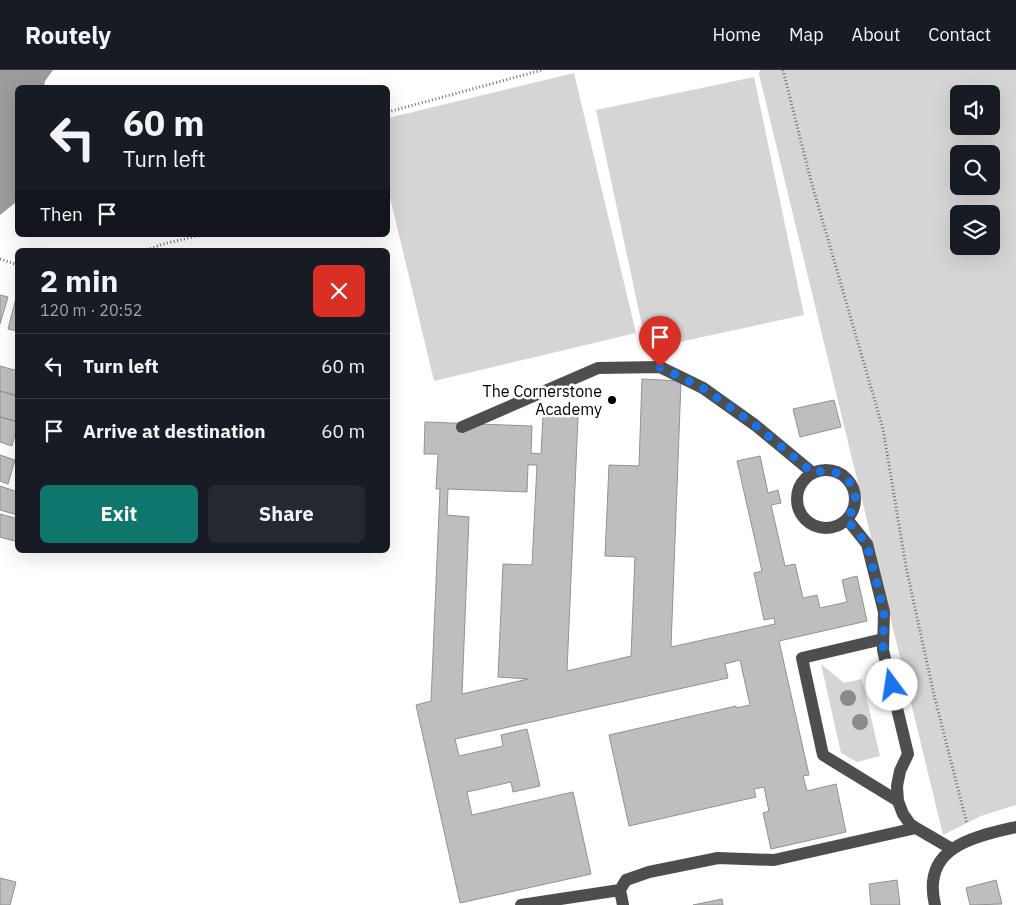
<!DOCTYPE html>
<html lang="en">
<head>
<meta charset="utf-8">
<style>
  :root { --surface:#171b24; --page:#242831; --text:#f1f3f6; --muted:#9ea1a6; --line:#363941; --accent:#0f766e }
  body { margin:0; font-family:"IBM Plex Sans",sans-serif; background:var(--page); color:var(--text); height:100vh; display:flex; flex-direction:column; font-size:19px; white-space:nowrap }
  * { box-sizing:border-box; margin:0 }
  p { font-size:16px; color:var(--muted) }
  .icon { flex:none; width:28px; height:28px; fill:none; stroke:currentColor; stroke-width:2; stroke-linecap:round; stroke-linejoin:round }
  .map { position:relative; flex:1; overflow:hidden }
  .side { position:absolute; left:15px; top:178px; width:375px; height:305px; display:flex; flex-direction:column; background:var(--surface); border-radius:8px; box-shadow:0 5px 20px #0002 }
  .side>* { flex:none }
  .hud { position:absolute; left:15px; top:15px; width:375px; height:152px; border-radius:8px; box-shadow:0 5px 20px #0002; background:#171b24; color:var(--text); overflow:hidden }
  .fabs { position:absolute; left:950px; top:15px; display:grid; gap:10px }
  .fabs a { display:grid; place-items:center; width:50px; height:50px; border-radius:8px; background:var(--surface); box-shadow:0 5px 20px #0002; font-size:25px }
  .pin { position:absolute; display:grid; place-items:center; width:42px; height:42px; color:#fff; margin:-51px -21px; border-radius:50% 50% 50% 0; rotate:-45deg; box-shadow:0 0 5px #0007 }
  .pin .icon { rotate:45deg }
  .me { position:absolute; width:55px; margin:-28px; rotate:346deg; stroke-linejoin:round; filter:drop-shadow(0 0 4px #0008) }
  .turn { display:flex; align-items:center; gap:18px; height:105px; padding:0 25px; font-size:22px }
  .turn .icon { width:65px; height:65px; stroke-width:2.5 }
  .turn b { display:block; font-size:35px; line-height:42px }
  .then { display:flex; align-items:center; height:48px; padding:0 25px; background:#0003; gap:10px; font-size:19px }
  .round { display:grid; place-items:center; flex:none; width:52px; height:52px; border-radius:8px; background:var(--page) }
  .overview { display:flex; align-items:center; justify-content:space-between; height:85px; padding:0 25px }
  h1 { font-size:30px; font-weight:700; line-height:38px }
  .cta { display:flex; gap:10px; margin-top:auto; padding:10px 25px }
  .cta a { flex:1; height:58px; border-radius:8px; background:var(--accent); color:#fff; font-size:20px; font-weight:700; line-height:58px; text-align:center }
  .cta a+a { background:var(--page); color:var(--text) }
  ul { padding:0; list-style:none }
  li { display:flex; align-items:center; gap:15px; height:65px; padding:0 25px; border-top:1px solid var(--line) }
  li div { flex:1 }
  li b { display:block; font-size:19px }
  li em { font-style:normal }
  header { display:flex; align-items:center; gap:30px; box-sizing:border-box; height:70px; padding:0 25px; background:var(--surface); border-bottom:1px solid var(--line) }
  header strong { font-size:24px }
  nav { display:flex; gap:28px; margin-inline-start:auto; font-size:18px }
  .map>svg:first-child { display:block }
</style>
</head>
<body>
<header>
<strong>Routely</strong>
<nav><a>Home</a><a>Map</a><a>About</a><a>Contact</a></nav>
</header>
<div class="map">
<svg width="1016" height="835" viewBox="0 0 1016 835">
  <rect width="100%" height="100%" fill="#fff"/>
  <path fill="#d5d5d5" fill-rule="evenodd" d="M 760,0 L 1016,0 L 1016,735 L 981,746 L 943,765 L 759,4 ZM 959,24 L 991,24 L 991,56 L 959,56 ZM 959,84 L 991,84 L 991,116 L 959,116 ZM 959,144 L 991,144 L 991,176 L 959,176 Z
    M 574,3 L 636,263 L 434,311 L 388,119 L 388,48 Z
    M 754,7 L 804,245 L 647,279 L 596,40 Z
    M 821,594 L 844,613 L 862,609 L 880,686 L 857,692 L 841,683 Z"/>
  <path fill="#9c9c9c" d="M 0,0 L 53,0 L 45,11 L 44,17 L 18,18 L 17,134 L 15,133 L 0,145 Z"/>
  <path fill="#bebebe" stroke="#929292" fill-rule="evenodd" d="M 0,225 L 8,227 L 0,254 Z
    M 16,228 L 18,228 L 18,261 L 8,259 Z
    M 0,296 L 18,301 L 18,326 L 0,321 Z
    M 642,309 L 681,311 L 671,577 L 775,554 L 774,548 L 764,550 L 754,503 L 762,501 L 737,391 L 760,386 L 768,423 L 778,420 L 781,433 L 771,435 L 785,496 L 795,494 L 803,528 L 817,525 L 820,538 L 847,532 L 842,510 L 857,506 L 867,551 L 779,571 L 809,705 L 803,706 L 807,721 L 836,714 L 846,762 L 771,779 L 763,743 L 769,741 L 764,717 L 754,719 L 756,727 L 629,756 L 609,665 L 736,636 L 736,638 L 750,635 L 740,590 L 725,594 L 728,608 L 455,669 L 459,686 L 503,676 L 501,665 L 527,659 L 540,716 L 513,722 L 511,712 L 467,722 L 472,745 L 573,722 L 591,804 L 460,833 L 416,635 L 431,631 L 440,419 L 436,419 L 438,384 L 424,384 L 425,352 L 532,356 L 531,383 L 541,384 L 543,346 L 578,347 L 567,601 L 631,586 L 635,487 L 605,486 L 609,395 L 639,396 ZM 528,395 L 537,395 L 532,495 L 503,494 L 498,607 L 528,609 L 462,624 L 469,447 L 447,445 L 448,419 L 527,422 Z
    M 0,321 L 18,326 L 18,352 L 0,347 Z
    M 834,330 L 841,357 L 800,367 L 793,339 Z
    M 0,347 L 18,352 L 12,376 L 0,372 Z
    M 0,385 L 15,390 L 8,414 L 0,411 Z
    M 0,416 L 18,422 L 18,445 L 0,440 Z
    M 0,444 L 18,449 L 18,472 L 0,467 Z
    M 0,808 L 16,812 L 10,835 L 0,835 Z
    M 897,810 L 900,835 L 871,835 L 869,814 Z
    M 996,810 L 1002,834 L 970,835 L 966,818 Z
    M 722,829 L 723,835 L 693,835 Z"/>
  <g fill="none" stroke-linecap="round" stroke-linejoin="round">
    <path stroke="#707070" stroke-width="3" stroke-dasharray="1 2.5" stroke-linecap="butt" d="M 783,0 L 811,111 L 883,359 L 906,497 L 934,625 L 967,754
      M 388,42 L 542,0
      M 147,180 L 163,174 L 201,165
      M 0,189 L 18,195"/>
    <path stroke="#4e4e4e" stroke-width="12" d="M 462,357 L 598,298 L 660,297 L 703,318 L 755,355 L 813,403
      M797 429a29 29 0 1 1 58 0a29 29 0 1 1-58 0Z
      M 847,449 L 867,474 L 884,542 L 883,580 L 908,684 L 900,701 L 897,716 L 898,731 L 903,744 L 910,754 L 916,758
      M 883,569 L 802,588 L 823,685 L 898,731
      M 521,835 L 620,820
      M 623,835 L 620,820 L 626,810 L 649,802 L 718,788 L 774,790 L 916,758 L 952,779
      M 935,835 C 921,777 973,767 1016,757"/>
  </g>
  <g fill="#8b8b8b">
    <circle cx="848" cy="628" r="8"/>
    <circle cx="860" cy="652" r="8"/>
  </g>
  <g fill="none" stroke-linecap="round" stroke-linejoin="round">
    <path stroke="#1a73e8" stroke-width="9" stroke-dasharray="0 16.2" d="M 660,297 L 703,318 L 755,355 L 813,403 C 843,393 870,423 846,449 L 867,474 L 884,542 L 883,580 L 892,615"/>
  </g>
  <circle fill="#000" stroke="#fff" stroke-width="2" cx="612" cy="330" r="5"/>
  <g text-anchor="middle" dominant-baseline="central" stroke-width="5" stroke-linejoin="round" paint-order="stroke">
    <g font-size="16" fill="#000" stroke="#fff" text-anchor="end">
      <text x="602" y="321">The Cornerstone<tspan x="602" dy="18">Academy</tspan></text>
    </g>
  </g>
</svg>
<div class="fabs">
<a><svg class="icon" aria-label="sound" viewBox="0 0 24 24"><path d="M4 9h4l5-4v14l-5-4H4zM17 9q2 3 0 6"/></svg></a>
<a><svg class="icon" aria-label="search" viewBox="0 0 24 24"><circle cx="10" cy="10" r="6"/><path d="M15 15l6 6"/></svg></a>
<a><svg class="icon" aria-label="layers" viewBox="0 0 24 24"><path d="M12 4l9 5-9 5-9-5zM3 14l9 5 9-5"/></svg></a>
</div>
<div class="pin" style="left:660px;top:297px;background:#d93025"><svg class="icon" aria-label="arrive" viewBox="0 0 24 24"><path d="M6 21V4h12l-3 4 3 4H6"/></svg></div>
<svg class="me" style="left:892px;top:615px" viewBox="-20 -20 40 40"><circle r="19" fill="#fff"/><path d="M0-13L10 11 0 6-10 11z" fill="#1a73e8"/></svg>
<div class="hud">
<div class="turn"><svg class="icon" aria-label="left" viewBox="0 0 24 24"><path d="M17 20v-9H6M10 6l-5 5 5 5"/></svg><div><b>60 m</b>Turn left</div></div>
<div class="then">Then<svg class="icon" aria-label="arrive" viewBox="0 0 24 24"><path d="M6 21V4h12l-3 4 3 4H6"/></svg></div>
</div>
<section class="side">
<div class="overview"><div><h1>2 min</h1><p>120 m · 20:52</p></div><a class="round" style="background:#d93025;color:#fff"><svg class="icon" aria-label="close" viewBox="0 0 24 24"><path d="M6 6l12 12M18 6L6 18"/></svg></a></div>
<ul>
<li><svg class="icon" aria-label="left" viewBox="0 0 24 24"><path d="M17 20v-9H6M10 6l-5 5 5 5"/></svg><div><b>Turn left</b></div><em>60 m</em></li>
<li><svg class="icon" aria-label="arrive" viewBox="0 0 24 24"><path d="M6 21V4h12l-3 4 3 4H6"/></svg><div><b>Arrive at destination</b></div><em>60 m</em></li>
</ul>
<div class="cta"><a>Exit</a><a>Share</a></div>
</section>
</div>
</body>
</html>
